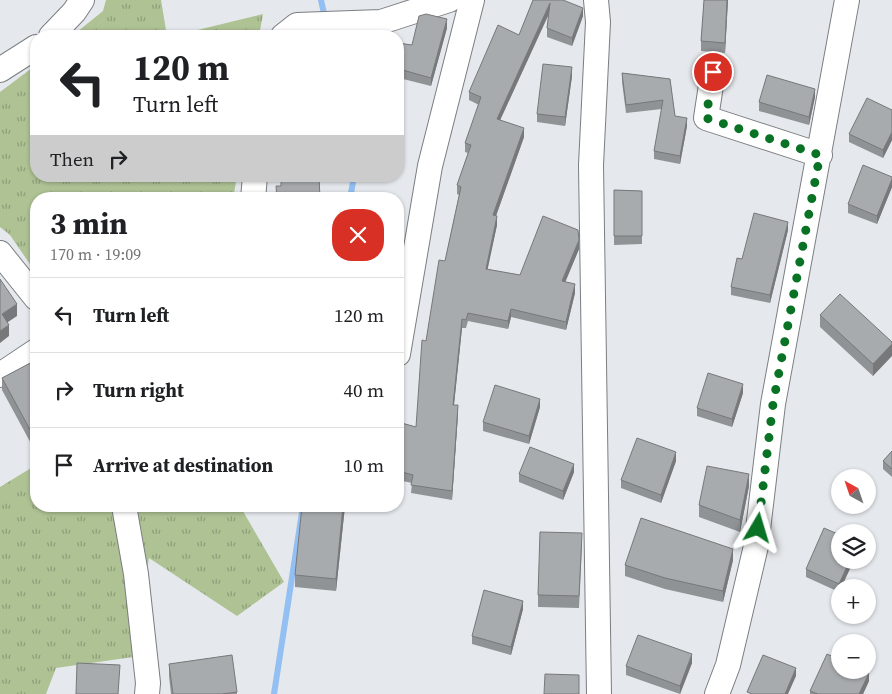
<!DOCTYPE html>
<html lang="en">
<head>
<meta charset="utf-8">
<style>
  :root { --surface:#fff; --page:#f2f2f2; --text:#202124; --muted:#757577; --line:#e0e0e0 }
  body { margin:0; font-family:"Source Serif 4",serif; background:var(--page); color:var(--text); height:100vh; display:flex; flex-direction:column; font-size:19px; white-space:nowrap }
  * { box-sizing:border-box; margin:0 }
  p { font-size:16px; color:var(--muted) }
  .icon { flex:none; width:28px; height:28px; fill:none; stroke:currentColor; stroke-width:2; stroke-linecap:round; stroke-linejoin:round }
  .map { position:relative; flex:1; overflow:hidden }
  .details { position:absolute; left:30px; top:192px; width:374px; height:320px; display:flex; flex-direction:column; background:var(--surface); border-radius:20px; box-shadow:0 1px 4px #0004 }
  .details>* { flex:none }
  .hud { position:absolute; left:30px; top:30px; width:374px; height:152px; border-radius:20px; box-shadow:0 1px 4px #0004; background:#fff; color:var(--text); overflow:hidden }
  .needle { width:32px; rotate:320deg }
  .buttons { position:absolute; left:831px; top:469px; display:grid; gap:10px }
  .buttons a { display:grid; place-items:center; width:45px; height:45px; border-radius:50%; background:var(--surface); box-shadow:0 1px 4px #0004; font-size:25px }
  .pin { position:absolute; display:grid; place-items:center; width:42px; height:42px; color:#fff; margin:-21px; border:2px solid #fff; border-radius:50%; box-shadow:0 1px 5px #0007 }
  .me { position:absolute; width:55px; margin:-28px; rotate:7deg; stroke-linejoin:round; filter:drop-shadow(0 0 4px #0008) }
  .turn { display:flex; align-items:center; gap:18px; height:105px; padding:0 20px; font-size:22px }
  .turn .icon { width:65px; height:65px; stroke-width:2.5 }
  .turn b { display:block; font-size:35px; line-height:42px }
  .then { display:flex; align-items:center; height:48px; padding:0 20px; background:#0003; gap:10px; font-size:19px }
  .round { display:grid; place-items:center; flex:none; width:52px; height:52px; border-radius:20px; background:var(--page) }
  .summary { display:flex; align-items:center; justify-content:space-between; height:85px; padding:0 20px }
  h1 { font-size:30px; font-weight:700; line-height:38px }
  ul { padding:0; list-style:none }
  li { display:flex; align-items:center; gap:15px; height:75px; padding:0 20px; border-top:1px solid var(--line) }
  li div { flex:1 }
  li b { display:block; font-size:19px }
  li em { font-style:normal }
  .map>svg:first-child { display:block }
</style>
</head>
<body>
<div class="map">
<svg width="892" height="694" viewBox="0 0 892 694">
  <defs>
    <pattern id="grass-tufts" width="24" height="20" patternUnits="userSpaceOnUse" patternTransform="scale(1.25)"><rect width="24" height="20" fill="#aec294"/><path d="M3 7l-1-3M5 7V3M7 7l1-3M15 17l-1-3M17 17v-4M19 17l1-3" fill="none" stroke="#8e9e79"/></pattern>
  </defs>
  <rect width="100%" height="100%" fill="#e5e8ec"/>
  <path fill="url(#grass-tufts)" d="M 106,0 L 161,0 L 167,36 L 72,36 L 103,11 Z
    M 263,14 L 259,36 L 173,36 Z
    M 36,65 L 36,176 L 237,176 L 233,199 L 36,199 L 36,273 L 10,235 L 0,227 L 0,92 Z
    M 36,465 L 36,506 L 240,506 L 284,582 L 237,616 L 149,558 L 133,657 L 56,668 L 46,694 L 0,694 L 0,487 Z"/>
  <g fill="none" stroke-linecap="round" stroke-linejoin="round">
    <path stroke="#93bff2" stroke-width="6" d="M 321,0 L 329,36
      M 350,199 L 354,176
      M 274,694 L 303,506"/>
    <defs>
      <path id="minor" d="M 596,0 L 598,22 L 591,165 L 599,694
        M 51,36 L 74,12 L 82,0
        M 283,36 L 297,25 L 381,22 L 449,0
        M 0,70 L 36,47
        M 713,72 L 706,118 L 820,155
        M 253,199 L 255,176
        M 0,253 L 36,298
        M 398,354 L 430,166 L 472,0
        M 0,375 L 36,351
        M 124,506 L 136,574 L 148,683 L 147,694
        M 717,694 L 728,665 L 756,546 L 773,404 L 847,0"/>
    </defs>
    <use href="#minor" stroke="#7b7e81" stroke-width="26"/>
    <use href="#minor" stroke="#fff" stroke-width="24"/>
  </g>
  <path fill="#909396" d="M 533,0 L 583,16 L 572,46 L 547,37 L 547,28 L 549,14 L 500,120 L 524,137 L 496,216 L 497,225 L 487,269 L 520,275 L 579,249 L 565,282 L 575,293 L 566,330 L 511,317 L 508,329 L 468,321 L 466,328 L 462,328 L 454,405 L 458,414 L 452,500 L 411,493 L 412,483 L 398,480 L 398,422 L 416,427 L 426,341 L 445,261 L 459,195 L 457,194 L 457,185 L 468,153 L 465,152 L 465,143 L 479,105 L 469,100 L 469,92 L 519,35 Z
    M 704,0 L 728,0 L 725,53 L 701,51 L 701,41 Z
    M 447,28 L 431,86 L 399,78 L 398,43 L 412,45 Z
    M 622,73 L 670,79 L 675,116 L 687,126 L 680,164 L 654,159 L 654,151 L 662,109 L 626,113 L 622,82 Z
    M 572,76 L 565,126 L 537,122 L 537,114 Z
    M 815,97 L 809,125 L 759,111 L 759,102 Z
    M 892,110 L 892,140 L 883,158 L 849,142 L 849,134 Z
    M 281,176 L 326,176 L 326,178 L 319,178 L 281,186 Z
    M 892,177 L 892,187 L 877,224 L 848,213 L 848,204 Z
    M 614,190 L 642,191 L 642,244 L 614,245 Z
    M 788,230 L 770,303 L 731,295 L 731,287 L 742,259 Z
    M 820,315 L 892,342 L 873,376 L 820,327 Z
    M 36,360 L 36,448 L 34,449 L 2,390 L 2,378 Z
    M 743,393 L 732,427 L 697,416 L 697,408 Z
    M 540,407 L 529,444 L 483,431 L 483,422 Z
    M 892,451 L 892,477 L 883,469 L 883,461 Z
    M 676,461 L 661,503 L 621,488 L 621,480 Z
    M 574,472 L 563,500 L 519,482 L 519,474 Z
    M 749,486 L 740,532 L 699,517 L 699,505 Z
    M 345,506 L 336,591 L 295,587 L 295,575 Z
    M 582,545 L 579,608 L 538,607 L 538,595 Z
    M 733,560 L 723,602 L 665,589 L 625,576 L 625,565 Z
    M 840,560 L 854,560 L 839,592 L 806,577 L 806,569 Z
    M 523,609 L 511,655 L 472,644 L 472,636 Z
    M 692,663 L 680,694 L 626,675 L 626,666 Z
    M 169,664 L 237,692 L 237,694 L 171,694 L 169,676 Z
    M 869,681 L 863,694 L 810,694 L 810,691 Z"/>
  <path fill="#76787a" d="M 727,0 L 728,0 L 725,53 L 725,43 Z
    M 550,3 L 550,11 L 497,127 L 497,119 Z
    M 583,8 L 583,16 L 572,46 L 572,38 Z
    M 447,19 L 447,28 L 431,86 L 431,78 Z
    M 572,67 L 572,76 L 565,126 L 565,117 Z
    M 399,69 L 399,78 L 398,89 L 398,81 Z
    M 815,89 L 815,97 L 809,125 L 809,117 Z
    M 687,118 L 687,126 L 680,164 L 680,156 Z
    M 524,128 L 524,137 L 493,224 L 493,215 Z
    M 892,132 L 892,140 L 883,158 L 883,150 Z
    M 892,179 L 892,187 L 877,224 L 877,216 Z
    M 497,216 L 497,225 L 486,277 L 486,269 Z
    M 788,222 L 788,230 L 770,303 L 770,295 Z
    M 579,240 L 579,249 L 562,290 L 562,281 Z
    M 575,284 L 575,293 L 566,330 L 566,322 Z
    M 17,304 L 17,316 L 2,326 L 2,314 Z
    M 511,309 L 511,317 L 508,329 L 508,321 Z
    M 462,319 L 462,328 L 453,414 L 453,405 Z
    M 9,325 L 9,336 L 0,343 L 0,331 Z
    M 892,344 L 892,356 L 873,376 L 873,364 Z
    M 743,384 L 743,393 L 732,427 L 732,419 Z
    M 540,399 L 540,407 L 529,444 L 529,436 Z
    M 458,405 L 458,414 L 452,500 L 452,491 Z
    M 36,436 L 36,448 L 34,449 L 34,437 Z
    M 676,452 L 676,461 L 661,503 L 661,495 Z
    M 574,464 L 574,472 L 563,500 L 563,491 Z
    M 749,474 L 749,486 L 740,532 L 740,520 Z
    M 343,506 L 345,506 L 336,591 L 336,579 Z
    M 733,549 L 733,560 L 723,602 L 723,591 Z
    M 850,560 L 854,560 L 841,588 L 840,588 L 839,592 L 839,584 Z
    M 523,601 L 523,609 L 511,655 L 511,647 Z
    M 692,654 L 692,663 L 680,694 L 680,686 Z
    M 796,668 L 796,676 L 788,694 L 785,694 Z
    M 869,673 L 869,681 L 863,694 L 859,694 Z"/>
  <path fill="#a8abae" stroke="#76787a" d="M 533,0 L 563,0 L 583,8 L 572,38 L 547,28 L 550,3 L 497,119 L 524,128 L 493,215 L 497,216 L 486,269 L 520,275 L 543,216 L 578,230 L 579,240 L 562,281 L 575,284 L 566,322 L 511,309 L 508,321 L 468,313 L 466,320 L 462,319 L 453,405 L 458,405 L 452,491 L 411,485 L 413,475 L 398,471 L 398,422 L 416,427 L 422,340 L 426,341 L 439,260 L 445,261 L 461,187 L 457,185 L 471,145 L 465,143 L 481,97 L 469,92 L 498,25 L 519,35 Z
    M 704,0 L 727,0 L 725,43 L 701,41 Z
    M 426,14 L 447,19 L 431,78 L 399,69 L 398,81 L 398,43 L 412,45 L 419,16 Z
    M 340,35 L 340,36 L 317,36 Z
    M 543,64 L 572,67 L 565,117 L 537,114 Z
    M 622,73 L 670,79 L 675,116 L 687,118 L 680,156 L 654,151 L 663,100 L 626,105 Z
    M 767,75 L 815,89 L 809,117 L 759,102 Z
    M 867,98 L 892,110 L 892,132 L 883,150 L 849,134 Z
    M 863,165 L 892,177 L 892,179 L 877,216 L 848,204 Z
    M 281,176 L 319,176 L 320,199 L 277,199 L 276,186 L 281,186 Z
    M 614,190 L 642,191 L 642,236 L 614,236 Z
    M 754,213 L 788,222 L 770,295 L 731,287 L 737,258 L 742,259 Z
    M 0,279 L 17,304 L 2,314 L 9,325 L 0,331 Z
    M 840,294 L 892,342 L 892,344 L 873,364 L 820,315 Z
    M 36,360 L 36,436 L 34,437 L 2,378 Z
    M 708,373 L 743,384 L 732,419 L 697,408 Z
    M 495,385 L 540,399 L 529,436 L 483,422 Z
    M 637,438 L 676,452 L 661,495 L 621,480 Z
    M 530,447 L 574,464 L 563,491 L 519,474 Z
    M 892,451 L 892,469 L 883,461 Z
    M 707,466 L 749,474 L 740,520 L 699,505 Z
    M 302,506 L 343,506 L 336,579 L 295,575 Z
    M 641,518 L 733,549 L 723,591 L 665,578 L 625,565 Z
    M 824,528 L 840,535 L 840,560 L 850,560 L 839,584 L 806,569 Z
    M 540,532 L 582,533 L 579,596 L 538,595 Z
    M 484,590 L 523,601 L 511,647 L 472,636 Z
    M 638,635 L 692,654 L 680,686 L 626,666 Z
    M 827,654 L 840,660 L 840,670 L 862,670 L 869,673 L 859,694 L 818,694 L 810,691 Z
    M 232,655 L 237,692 L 222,694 L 173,694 L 169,664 Z
    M 763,655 L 796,668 L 785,694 L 752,694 L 747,692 Z
    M 77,663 L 120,665 L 118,694 L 76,694 Z
    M 545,674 L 579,675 L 579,694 L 544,694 Z"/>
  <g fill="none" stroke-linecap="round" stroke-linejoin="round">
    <path stroke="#0a7224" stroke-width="9" stroke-dasharray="0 16.2" d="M 713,72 L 706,118 L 820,155 L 773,404 L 758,528"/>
  </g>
</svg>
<div class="buttons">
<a><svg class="needle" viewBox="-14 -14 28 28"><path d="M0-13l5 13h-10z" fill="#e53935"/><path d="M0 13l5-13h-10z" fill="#757577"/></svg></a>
<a><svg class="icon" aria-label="layers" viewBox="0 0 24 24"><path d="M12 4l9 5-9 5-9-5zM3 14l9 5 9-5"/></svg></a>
<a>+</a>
<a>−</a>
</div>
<div class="pin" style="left:713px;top:72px;background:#d93025"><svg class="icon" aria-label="arrive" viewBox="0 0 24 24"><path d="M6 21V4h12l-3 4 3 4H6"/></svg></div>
<svg class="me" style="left:758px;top:528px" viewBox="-20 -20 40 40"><path d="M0-17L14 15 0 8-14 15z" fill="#0a7224" stroke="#fff" stroke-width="4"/></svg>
<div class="hud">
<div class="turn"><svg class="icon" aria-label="left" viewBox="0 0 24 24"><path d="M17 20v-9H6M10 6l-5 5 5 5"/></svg><div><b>120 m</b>Turn left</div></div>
<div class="then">Then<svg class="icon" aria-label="right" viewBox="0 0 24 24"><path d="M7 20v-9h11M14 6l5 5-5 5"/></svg></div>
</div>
<section class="details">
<div class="summary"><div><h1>3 min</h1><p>170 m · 19:09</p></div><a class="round" style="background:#d93025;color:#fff"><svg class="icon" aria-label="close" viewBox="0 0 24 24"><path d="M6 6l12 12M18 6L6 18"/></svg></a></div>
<ul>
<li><svg class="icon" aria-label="left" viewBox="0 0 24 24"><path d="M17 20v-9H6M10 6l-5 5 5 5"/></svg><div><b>Turn left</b></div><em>120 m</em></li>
<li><svg class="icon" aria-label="right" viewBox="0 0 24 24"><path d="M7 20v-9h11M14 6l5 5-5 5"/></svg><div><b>Turn right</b></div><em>40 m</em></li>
<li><svg class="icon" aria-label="arrive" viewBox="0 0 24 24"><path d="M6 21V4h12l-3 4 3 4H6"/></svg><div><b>Arrive at destination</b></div><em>10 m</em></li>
</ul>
</section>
</div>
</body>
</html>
